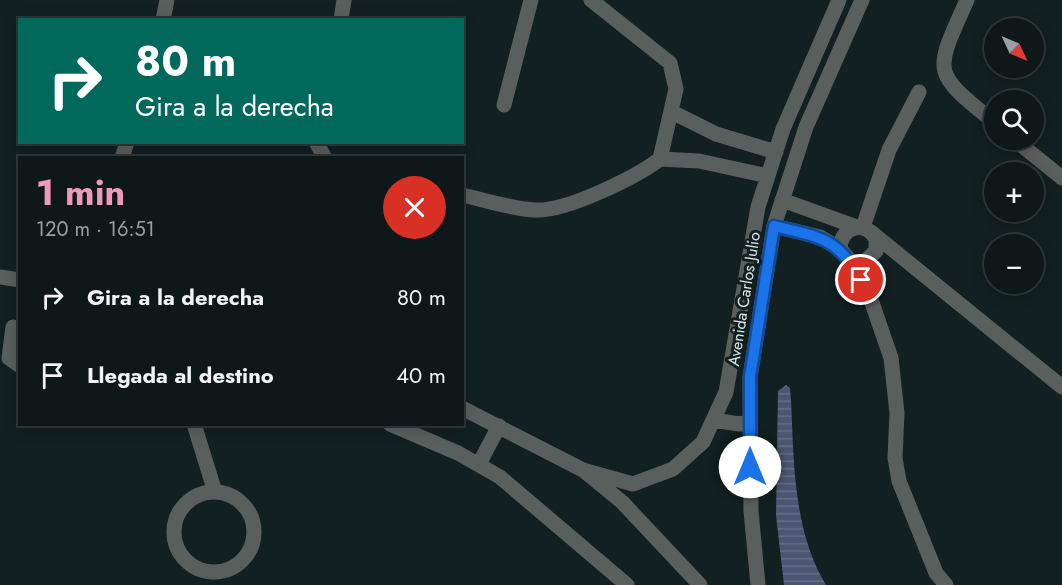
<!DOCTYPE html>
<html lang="es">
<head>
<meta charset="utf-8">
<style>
  :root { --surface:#0e1819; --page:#172122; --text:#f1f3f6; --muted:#9ba0a2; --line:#2e3738; --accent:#ef9ab7 }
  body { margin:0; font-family:Jost,sans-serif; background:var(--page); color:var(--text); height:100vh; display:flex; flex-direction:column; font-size:22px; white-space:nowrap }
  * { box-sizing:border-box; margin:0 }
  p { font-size:20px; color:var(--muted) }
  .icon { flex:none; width:33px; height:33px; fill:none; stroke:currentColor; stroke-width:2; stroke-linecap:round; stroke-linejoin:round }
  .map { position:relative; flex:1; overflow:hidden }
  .side { position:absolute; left:18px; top:156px; width:446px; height:270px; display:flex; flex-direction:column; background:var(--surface); border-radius:0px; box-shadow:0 3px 15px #0003,0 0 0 2px var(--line) }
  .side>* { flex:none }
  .guide { position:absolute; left:18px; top:18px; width:446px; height:126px; border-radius:0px; box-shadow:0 3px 15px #0003,0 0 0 2px var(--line); background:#00695c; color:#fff; overflow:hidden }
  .needle { width:39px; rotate:134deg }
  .tools { position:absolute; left:984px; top:18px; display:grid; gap:12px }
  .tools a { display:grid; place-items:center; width:60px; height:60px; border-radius:50%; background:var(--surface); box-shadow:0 3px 15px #0003,0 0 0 2px var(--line); font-size:30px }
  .pin { position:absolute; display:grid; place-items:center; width:51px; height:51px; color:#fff; margin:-26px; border:3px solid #fff; border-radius:50%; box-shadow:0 2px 6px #0007 }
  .me { position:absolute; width:66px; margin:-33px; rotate:0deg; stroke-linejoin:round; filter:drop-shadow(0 0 4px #0008) }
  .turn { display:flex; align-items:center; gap:21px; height:126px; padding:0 18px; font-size:27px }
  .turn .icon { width:78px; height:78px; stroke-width:2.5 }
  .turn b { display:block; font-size:42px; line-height:51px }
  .round { display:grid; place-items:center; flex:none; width:63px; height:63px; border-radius:32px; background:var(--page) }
  .headline { display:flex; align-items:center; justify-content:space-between; height:102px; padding:0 18px }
  h1 { font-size:36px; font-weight:700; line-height:45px; color:var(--accent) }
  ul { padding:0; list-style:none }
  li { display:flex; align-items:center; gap:18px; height:78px; padding:0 18px }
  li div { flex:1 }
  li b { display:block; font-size:22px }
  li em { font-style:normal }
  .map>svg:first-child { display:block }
</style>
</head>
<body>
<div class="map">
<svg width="1062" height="585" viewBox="0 0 1062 585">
  <defs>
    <pattern id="water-rules" width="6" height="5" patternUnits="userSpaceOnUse" patternTransform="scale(1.5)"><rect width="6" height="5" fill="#4b5772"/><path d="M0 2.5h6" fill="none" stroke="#646f86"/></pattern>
  </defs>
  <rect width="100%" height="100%" fill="#122021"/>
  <path fill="url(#water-rules)" d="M 786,385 L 790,388 L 791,400 C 794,461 793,531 826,585 L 784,585 L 776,515 L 778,391 Z"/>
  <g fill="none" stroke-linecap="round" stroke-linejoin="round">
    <path stroke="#595f5d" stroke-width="15" d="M 967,0 C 934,74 931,71 994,122
      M 163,20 L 167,0
      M 341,20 L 344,0
      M 504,105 L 531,0
      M 672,112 L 716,134 L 776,152
      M 1015,140 L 1062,178
      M 316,142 L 325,158
      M 122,158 L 127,142
      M 660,159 L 699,161 L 768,176
      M 462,195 C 485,200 512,209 535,210 C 566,212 636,177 660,159 L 676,89 L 670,63 L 591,0
      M 782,200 L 857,227
      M 774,226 L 820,237 L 840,249
      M 863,227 L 889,150 L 919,92
      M 871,232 L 1062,387
      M 852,263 L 863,263 L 876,251 L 876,239 C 865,219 840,227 840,249 L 852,263 L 870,297 L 891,358 L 897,413 L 895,458 L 899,481 L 936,573 L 946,585
      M 0,277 L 20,280
      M 13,327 L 9,358 L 20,366
      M 462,408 L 583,470 L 622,502 L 700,585
      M 714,420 L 739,424 L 750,422
      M 194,424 L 215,492
      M 390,424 L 458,453 L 500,477 L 627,585
      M 479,464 L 499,426
      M 583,470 L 633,484 L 673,469 L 703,442 L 726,392 L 758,207 L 783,129 L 839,0
      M174 532a40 40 0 1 1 80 0a40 40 0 1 1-80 0Z
      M 758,585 L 751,511 L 750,377 L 774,226 L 806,127 L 862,0"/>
  </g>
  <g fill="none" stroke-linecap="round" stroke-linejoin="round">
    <defs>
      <path id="route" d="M 750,467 L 750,377 L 774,226 C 818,237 838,237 861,280"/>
    </defs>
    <use href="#route" stroke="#114b97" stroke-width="15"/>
    <use href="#route" stroke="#1a73e8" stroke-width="10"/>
  </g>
  <g text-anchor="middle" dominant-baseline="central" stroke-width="6" stroke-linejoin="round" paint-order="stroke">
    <g font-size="16" fill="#dde6e7" stroke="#122021">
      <text transform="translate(744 299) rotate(-81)">Avenida Carlos Julio</text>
    </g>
  </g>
</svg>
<div class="tools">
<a><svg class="needle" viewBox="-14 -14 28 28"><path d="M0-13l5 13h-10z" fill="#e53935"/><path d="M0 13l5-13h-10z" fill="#9ba0a2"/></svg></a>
<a><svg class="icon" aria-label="search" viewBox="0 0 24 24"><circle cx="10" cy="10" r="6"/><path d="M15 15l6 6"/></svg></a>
<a>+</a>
<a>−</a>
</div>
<div class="pin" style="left:861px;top:280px;background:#d93025"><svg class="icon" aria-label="arrive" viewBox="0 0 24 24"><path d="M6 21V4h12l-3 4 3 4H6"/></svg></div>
<svg class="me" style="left:750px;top:467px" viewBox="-20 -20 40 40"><circle r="19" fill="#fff"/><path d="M0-13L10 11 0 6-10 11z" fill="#1a73e8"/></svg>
<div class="guide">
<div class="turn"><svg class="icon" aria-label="right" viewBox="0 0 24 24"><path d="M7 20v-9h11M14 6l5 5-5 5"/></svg><div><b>80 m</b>Gira a la derecha</div></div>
</div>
<section class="side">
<div class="headline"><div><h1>1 min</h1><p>120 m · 16:51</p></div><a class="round" style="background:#d93025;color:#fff"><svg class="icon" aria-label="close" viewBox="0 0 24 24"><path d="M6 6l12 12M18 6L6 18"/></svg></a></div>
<ul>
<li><svg class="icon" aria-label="right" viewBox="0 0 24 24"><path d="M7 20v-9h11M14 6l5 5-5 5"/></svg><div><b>Gira a la derecha</b></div><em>80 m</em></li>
<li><svg class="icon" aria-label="arrive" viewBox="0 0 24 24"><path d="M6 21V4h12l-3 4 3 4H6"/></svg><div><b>Llegada al destino</b></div><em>40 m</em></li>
</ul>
</section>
</div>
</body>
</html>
